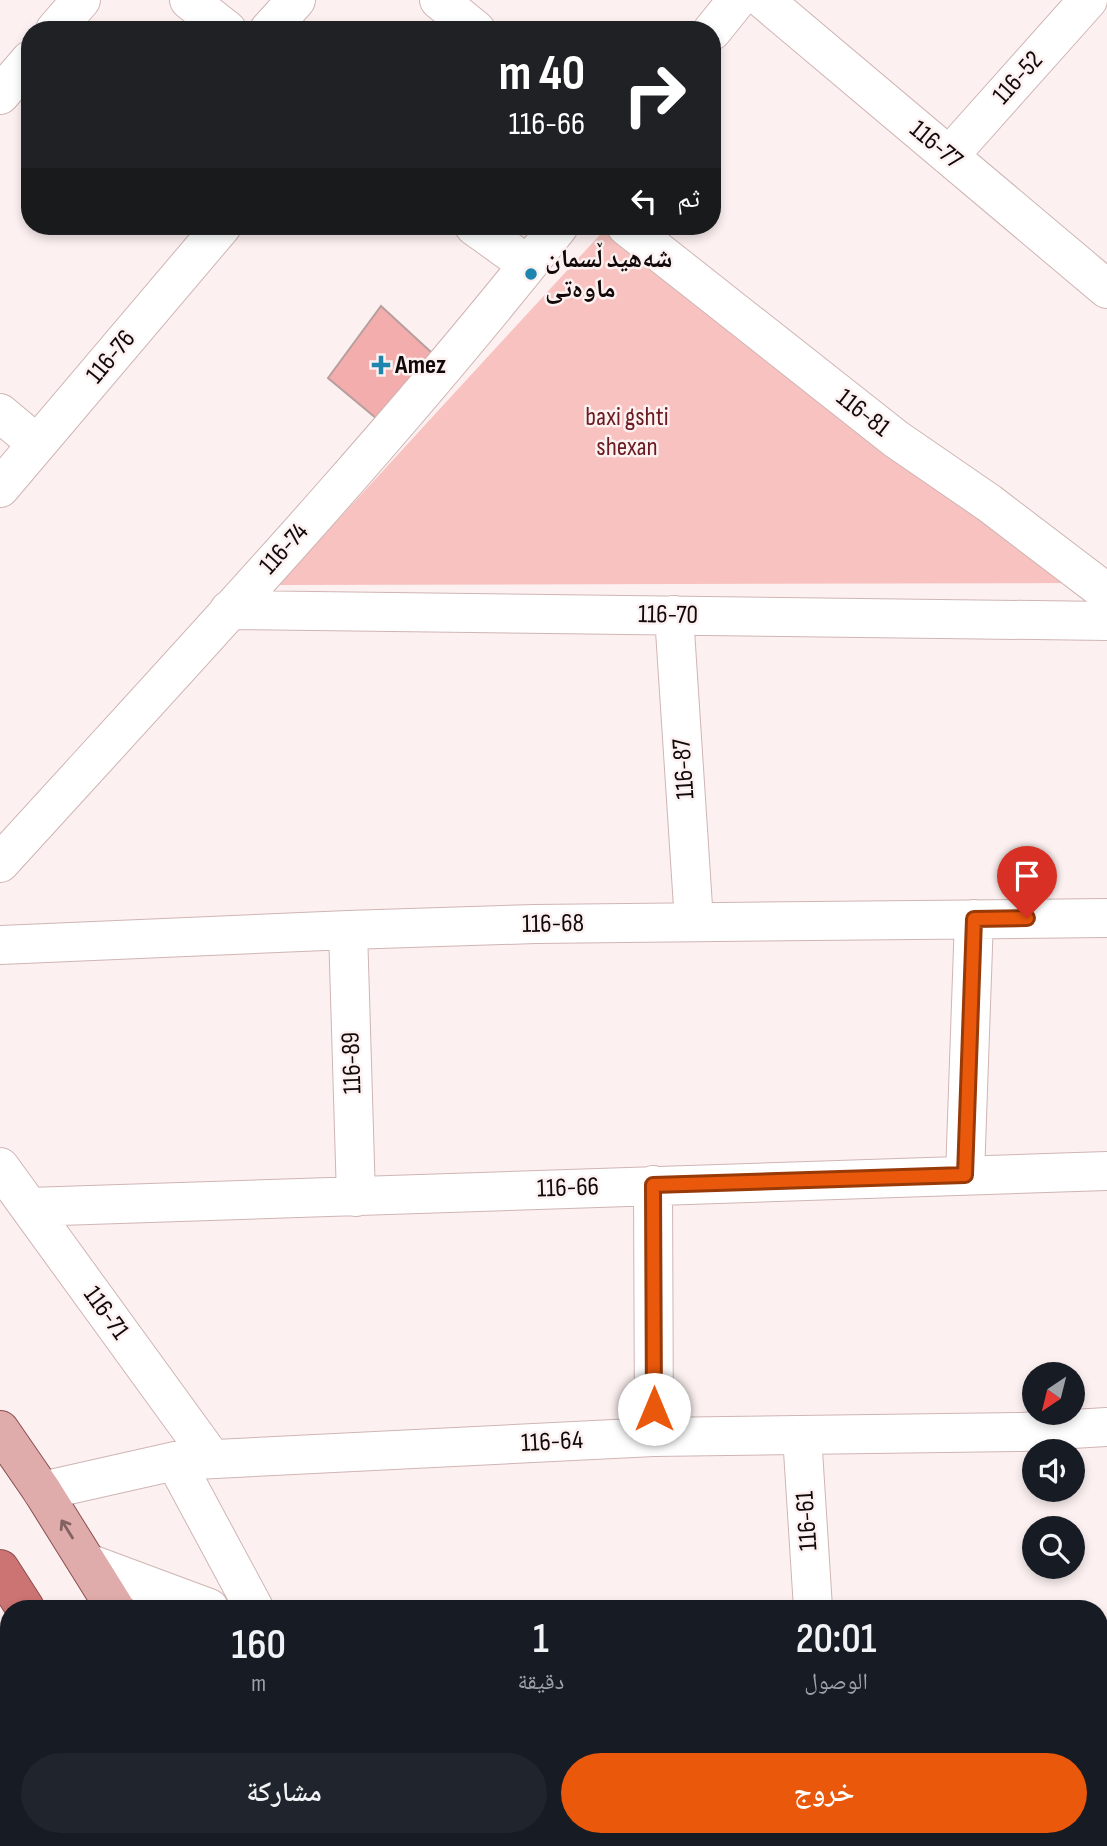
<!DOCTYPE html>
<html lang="ar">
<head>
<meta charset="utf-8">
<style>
  :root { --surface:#171b24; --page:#20242c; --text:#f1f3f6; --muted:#9ea1a6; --accent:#ea580c }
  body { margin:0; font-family:"Sofia Sans Condensed","Noto Naskh Arabic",sans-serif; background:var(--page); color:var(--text); direction:rtl; height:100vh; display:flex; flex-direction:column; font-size:26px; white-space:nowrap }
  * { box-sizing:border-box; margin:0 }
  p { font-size:23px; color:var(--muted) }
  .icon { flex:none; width:38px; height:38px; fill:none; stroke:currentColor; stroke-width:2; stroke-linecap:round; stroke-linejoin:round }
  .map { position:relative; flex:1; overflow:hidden; direction:ltr }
  .sheet { position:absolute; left:0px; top:1600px; width:1108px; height:247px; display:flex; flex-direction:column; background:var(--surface); border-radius:28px 28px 0 0; box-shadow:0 4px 10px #0003; direction:rtl }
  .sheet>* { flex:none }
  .guide { position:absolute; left:21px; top:21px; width:700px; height:214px; border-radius:28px; box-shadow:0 4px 10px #0003; direction:rtl; background:#202124; color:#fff; overflow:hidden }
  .needle { width:46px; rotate:215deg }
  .fabs { position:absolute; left:1022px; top:1362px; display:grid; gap:14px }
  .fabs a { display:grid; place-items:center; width:63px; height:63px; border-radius:50%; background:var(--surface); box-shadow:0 4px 10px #0003; font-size:35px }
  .pin { position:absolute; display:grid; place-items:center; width:60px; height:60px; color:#fff; margin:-72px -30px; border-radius:50% 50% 50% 0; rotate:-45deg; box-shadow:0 0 7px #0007 }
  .pin .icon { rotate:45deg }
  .me { position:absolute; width:77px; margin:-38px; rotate:0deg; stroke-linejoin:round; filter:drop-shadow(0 0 5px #0008) }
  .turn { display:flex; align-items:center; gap:24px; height:147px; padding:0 21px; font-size:32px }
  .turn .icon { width:91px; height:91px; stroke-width:2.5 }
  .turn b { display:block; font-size:49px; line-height:60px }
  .then { display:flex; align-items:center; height:66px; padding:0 21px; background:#0003; gap:14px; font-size:26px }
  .eta { display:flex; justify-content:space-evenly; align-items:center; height:119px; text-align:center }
  .eta b { font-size:42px; font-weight:600; line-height:49px }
  .cta { display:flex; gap:14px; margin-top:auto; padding:14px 21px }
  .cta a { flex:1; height:80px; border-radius:42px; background:var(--accent); color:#fff; font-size:28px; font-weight:600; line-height:80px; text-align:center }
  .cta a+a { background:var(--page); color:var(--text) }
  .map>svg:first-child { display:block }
</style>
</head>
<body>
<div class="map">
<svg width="1107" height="1846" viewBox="0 0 1107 1846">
  <rect width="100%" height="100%" fill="#fcf1f0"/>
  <path fill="#f7c2c0" d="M 608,226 L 1085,583 L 278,585 Z"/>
  <path fill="#f2adac" stroke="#b89e9d" stroke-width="2" d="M 381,306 L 432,353 L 389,429 L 328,378 Z"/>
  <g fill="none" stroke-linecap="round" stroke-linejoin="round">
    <defs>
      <path id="minor" d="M 189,0 L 227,30
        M 439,0 L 476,30
        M 764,0 L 1107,289
        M 55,30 L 81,0
        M 269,30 L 296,0
        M 712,31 L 737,0
        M 0,95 L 30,60
        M 949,156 L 1088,0
        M 474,226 L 528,265
        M 626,226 L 896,439 L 989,503 L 1107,593
        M 0,413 L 37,444
        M 0,488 L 222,226
        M 229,610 L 1107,621
        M 674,615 L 694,922
        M 0,863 C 190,654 384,448 559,226
        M 348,930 L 356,1197
        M 0,945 L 348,930 L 535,924 L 1107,918
        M 0,1167 L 212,1459
        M 965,1175 L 974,919
        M 653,1185 L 654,1437
        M 29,1207 C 388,1196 748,1182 1107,1171
        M 802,1435 L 813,1608
        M 175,1461 L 254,1608
        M 42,1491 L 175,1461 L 654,1437 L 1021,1432 L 1107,1427
        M 88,1563 L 209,1608
        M 1099,1683 L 1107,1683
        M 814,1838 L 837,1846"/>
      <path id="major" d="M 0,1430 L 42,1491 L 115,1608
        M 0,1835 L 7,1846
        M 255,1838 L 260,1846"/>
      <path id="highway" d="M 0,1569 L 25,1608
        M 0,1705 L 9,1719
        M 80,1838 L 85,1846
        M 170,1838 L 176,1846"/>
    </defs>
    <use href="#minor" stroke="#cfb5b4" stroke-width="40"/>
    <use href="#major" stroke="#8b4e4e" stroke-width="40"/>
    <use href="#highway" stroke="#8b4e4e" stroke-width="40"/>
    <use href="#minor" stroke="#fff" stroke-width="38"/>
    <use href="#major" stroke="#e0abab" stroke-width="38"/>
    <use href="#highway" stroke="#cc7373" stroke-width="38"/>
  </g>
  <defs><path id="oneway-shaft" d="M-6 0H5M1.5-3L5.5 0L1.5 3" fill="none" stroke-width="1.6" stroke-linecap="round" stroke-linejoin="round" transform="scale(1.75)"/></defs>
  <use stroke="#836262" href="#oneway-shaft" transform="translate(67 1529) rotate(-122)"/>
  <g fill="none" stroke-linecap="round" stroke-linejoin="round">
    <defs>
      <path id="route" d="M 654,1409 L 653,1185 L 965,1175 L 974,919 L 1027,918"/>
    </defs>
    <use href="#route" stroke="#983908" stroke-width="18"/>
    <use href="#route" stroke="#ea580c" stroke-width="12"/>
  </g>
  <g fill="#1d85ae" stroke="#fcf1f0" stroke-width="2.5">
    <circle cx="531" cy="274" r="7"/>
    <path d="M377.5 354.5h7v7h7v7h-7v7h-7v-7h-7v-7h7z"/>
  </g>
  <g text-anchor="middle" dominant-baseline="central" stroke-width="5" stroke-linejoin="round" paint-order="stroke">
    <g font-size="26" fill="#110909" stroke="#fcf1f0">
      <text transform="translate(1018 78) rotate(-48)">116-52</text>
      <text transform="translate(936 145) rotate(40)">116-77</text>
      <text transform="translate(111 357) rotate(-50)">116-76</text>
      <text transform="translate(863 413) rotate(38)">116-81</text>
      <text transform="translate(284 549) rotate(-48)">116-74</text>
      <text transform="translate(668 615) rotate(1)">116-70</text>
      <text transform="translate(684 769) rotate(-94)">116-87</text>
      <text transform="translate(553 924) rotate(-1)">116-68</text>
      <text transform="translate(352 1063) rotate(-92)">116-89</text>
      <text transform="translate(568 1188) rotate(-2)">116-66</text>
      <text transform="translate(106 1313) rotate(54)">116-71</text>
      <text transform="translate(552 1442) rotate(-3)">116-64</text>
      <text transform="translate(807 1521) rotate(-94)">116-61</text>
    </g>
    <g font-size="26" font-weight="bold" fill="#110909" stroke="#fcf1f0" text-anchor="start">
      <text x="545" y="259">شەھید ڵسمان<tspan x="545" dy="30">ماوەتی</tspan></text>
      <text x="395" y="365">Amez</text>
    </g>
    <g font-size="26" fill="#691b21" stroke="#fcf1f0">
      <text x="627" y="417">baxi gshti<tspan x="627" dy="30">shexan</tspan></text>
    </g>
  </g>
</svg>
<div class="fabs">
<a><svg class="needle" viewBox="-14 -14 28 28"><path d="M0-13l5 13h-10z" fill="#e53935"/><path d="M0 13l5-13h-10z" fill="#9ea1a6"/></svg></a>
<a><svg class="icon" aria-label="sound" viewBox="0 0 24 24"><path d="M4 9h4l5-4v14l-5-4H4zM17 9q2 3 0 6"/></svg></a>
<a><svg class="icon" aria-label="search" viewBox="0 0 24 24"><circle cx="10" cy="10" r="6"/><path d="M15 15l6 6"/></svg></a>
</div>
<div class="pin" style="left:1027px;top:918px;background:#d93025"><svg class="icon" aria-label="arrive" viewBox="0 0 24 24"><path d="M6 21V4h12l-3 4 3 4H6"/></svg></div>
<svg class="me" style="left:654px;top:1409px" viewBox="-20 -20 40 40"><circle r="19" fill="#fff"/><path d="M0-13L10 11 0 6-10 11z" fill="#ea580c"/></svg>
<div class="guide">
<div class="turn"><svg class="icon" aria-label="right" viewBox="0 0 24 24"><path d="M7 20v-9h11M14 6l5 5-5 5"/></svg><div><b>40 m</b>116-66</div></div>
<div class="then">ثم<svg class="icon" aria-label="left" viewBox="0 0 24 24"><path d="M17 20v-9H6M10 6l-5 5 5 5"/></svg></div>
</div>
<section class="sheet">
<div class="eta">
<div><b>20:01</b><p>الوصول</p></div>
<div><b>1</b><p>دقيقة</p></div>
<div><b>160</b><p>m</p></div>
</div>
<div class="cta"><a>خروج</a><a>مشاركة</a></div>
</section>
</div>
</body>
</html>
